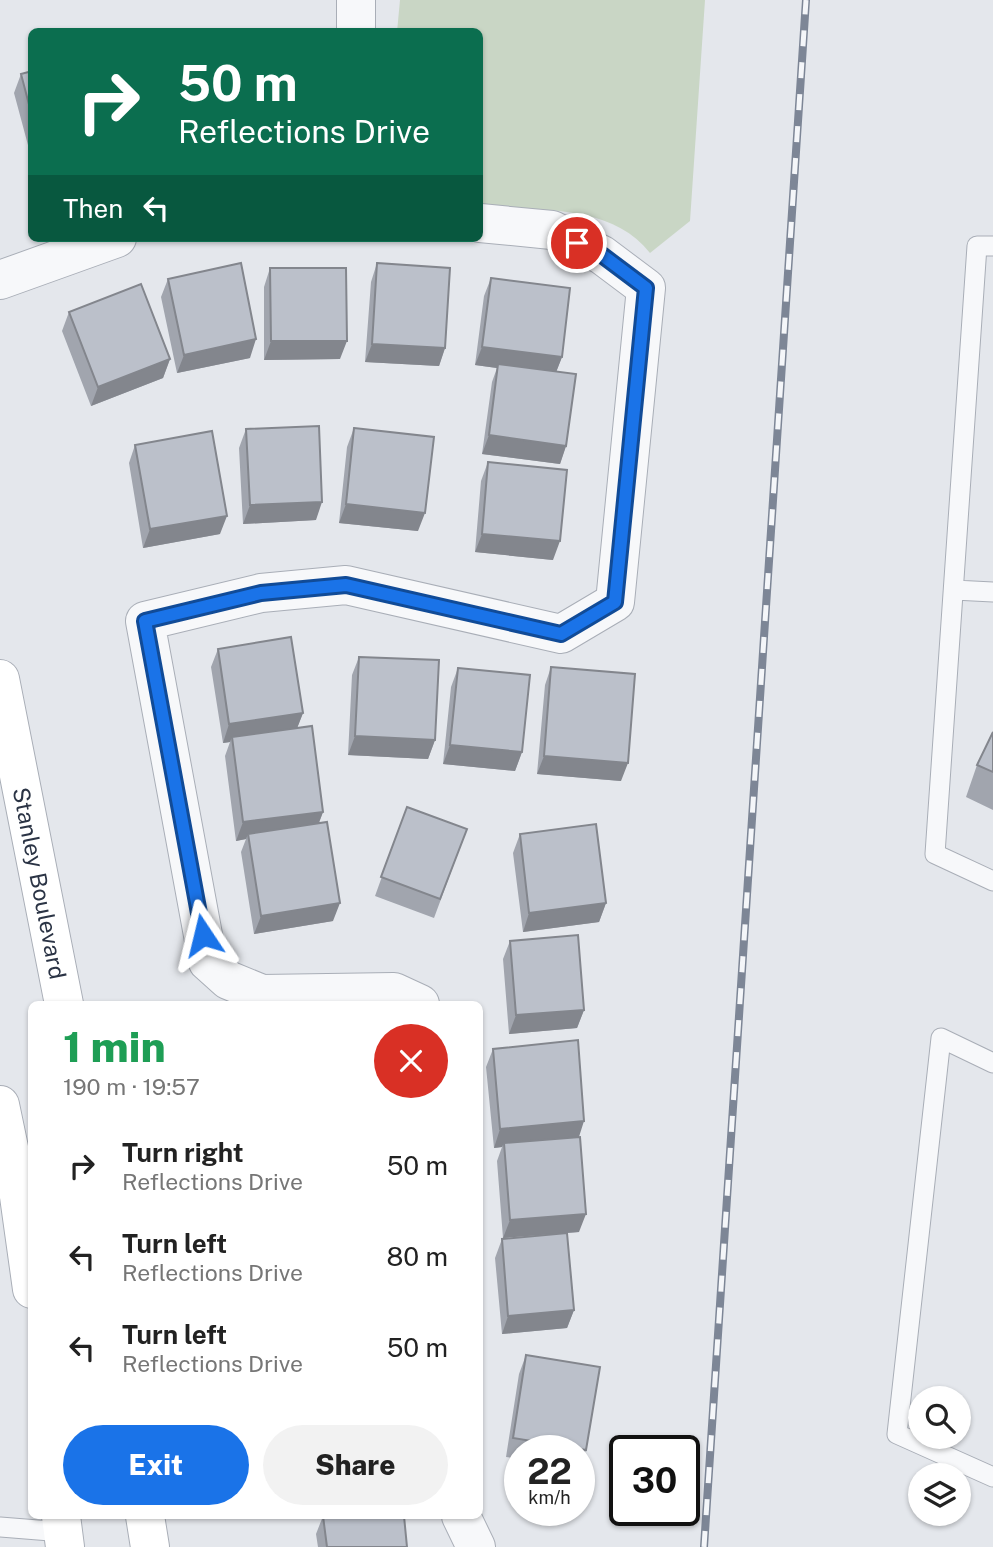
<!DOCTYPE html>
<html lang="en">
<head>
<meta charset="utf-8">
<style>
  :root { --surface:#fff; --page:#f2f2f2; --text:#222; --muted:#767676; --accent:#1a73e8 }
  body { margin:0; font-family:"Public Sans",sans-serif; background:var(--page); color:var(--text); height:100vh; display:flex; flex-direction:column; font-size:26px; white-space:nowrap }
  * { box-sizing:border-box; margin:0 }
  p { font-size:23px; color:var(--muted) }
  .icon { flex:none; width:38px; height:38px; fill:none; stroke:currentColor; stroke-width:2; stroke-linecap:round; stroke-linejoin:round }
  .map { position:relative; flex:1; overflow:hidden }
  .panel { position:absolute; left:28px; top:1001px; width:455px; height:518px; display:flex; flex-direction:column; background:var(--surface); border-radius:10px; box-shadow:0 2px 5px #0004 }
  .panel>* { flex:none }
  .hud { position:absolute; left:28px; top:28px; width:455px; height:214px; border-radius:10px; box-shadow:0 2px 5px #0004; background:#0b6e4f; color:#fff; overflow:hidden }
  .tools { position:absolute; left:908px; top:1386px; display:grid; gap:14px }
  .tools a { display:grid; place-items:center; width:63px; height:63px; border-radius:50%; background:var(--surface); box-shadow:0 2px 5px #0004; font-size:35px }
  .speed { position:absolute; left:504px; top:1435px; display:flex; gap:14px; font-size:35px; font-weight:700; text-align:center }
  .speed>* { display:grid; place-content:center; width:91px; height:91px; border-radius:50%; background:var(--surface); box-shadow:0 2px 5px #0004; line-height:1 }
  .speed small { font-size:18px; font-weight:400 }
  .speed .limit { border:4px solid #111; border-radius:10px; background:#fff; color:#111 }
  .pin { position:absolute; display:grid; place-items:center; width:60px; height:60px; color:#fff; margin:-30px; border:4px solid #fff; border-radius:50%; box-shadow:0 2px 7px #0007 }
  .me { position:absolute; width:77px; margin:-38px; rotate:350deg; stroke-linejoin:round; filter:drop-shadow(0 0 5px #0008) }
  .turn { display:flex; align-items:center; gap:24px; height:147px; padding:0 35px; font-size:32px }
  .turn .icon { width:91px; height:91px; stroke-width:2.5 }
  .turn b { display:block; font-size:49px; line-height:60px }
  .then { display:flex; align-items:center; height:66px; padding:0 35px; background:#0003; gap:14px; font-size:26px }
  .round { display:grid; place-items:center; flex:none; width:74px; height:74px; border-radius:37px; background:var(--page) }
  .headline { display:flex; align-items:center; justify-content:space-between; height:119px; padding:0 35px }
  h1 { font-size:42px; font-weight:800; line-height:52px; color:#1e9e55 }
  .action { display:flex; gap:14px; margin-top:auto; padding:14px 35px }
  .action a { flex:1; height:80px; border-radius:42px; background:var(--accent); color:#fff; font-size:28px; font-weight:800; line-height:80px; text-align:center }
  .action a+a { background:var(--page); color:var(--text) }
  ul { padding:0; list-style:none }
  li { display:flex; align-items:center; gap:21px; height:91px; padding:0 35px }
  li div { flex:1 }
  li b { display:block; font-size:26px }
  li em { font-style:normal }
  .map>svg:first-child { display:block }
</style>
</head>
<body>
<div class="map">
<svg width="993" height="1547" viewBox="0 0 993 1547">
  <rect width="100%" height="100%" fill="#e4e7ec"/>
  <path fill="#c9d6c5" d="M 400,0 L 705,0 L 690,221 L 650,253 C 611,203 537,211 480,207 L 480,32 L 397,32 Z"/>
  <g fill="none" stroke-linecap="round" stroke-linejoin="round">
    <defs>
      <path id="service" d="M 993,246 L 977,246 L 935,854 L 993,881
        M 954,590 L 993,592
        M 993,1063 L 941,1038 L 897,1434 L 993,1477
        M 0,1527 L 63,1532"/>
      <path id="minor" d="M 356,32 L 356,0
        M 0,280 L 117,238
        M 420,1004 L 394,992 L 262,994 L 228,980 L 208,962 L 145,621 L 261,593 L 346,585 L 561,634 L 615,602 L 646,288 L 602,255 L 552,230 L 480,223
        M 461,1516 L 476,1547"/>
      <g id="secondary">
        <path id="s1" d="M 0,679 L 64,1004"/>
        <path d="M 0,1105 L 19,1196 L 32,1289"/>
        <path d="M 61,1516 L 65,1547"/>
        <path d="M 145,1516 L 150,1547"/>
      </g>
    </defs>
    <use href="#service" stroke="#a9aeb7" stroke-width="21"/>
    <use href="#minor" stroke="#a9aeb7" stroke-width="40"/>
    <use href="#secondary" stroke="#a9aeb7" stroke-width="40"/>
    <use href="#service" stroke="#f7f8fa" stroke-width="19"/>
    <use href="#minor" stroke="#f7f8fa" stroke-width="38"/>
    <use href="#secondary" stroke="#fff" stroke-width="38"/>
    <defs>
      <path id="rail" d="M 704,1547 L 806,0"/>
    </defs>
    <use href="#rail" stroke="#7d8696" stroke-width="8"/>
    <use href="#rail" stroke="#f4f6f9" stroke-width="5" stroke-dasharray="16" stroke-linecap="butt"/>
  </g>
  <path fill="#a1a5ae" d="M 32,71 L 32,160 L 14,93 L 21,74 Z
    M 377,263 L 445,348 L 439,366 L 365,362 L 371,282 Z
    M 270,268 L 340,359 L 264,360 L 264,287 Z
    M 491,278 L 562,357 L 556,372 L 566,446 L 560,464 L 482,454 L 492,382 L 497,368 L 475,365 L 484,296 Z
    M 168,279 L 250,358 L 177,373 L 161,297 Z
    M 69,312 L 170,359 L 163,378 L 91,406 L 62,331 Z
    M 354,428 L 418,531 L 339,523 L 347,447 Z
    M 246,429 L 316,520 L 243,524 L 239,448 Z
    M 135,445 L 220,534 L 143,548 L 129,463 Z
    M 488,462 L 553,560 L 475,552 L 481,481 Z
    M 218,649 L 303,713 L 297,728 L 323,812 L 319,823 L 333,921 L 254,934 L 241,852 L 246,839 L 236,841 L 225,756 L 230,742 L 223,743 L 211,667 Z
    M 359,657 L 435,740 L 428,759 L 348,755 L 352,675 Z
    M 551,667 L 621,781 L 537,774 L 545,685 Z
    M 458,668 L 522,752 L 515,771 L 443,764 L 451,687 Z
    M 993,732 L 993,810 L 966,797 L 977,765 Z
    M 407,807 L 467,829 L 434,918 L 375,896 Z
    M 520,834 L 606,903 L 599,922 L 523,932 L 513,853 Z
    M 510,941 L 584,1010 L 577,1028 L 509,1034 L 503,959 Z
    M 493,1049 L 579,1137 L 579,1232 L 503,1238 L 497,1161 L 502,1147 L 494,1148 L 486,1067 Z
    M 502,1239 L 574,1310 L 567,1328 L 502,1334 L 495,1258 Z
    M 526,1355 L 586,1450 L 579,1469 L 579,1451 L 520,1451 L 520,1459 L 506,1457 L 519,1374 Z
    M 323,1516 L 407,1547 L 318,1547 L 316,1534 Z"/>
  <path fill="#83868d" d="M 256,339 L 250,358 L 177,373 L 184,355 Z
    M 271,341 L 347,341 L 340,359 L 264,360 Z
    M 372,344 L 445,348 L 439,366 L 365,362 Z
    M 482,347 L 562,357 L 555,375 L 498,364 L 497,368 L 475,365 Z
    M 170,359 L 163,378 L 91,406 L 98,387 Z
    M 489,435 L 566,446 L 560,464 L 482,454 Z
    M 322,502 L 316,520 L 243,524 L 250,505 Z
    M 346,504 L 425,513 L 418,531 L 339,523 Z
    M 227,516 L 220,534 L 143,548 L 150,529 Z
    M 482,534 L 560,541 L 553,560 L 475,552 Z
    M 303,713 L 296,731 L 232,737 L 230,742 L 223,743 L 229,724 Z
    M 355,736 L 435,740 L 428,759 L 348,755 Z
    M 450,745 L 522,752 L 515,771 L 443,764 Z
    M 544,756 L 628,763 L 621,781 L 537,774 Z
    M 323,812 L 316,830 L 248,834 L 246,839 L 236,841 L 243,822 Z
    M 340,903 L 333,921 L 254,934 L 261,916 Z
    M 606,903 L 599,922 L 523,932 L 529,913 Z
    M 584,1010 L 577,1028 L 509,1034 L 516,1015 Z
    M 584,1121 L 578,1140 L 504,1143 L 502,1147 L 494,1148 L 500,1129 Z
    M 586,1214 L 579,1232 L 503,1238 L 510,1220 Z
    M 574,1310 L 567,1328 L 502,1334 L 508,1316 Z"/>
  <path fill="#bbc0ca" stroke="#83868d" stroke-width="2" d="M 32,71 L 32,116 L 21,74 Z
    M 241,263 L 256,339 L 184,355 L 168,279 Z
    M 377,263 L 450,268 L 445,348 L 372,344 Z
    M 270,268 L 346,268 L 347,341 L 271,341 Z
    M 491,278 L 570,288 L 562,357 L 482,347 Z
    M 141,284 L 170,359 L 98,387 L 69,312 Z
    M 498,364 L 576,374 L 566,446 L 489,435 Z
    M 319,426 L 322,502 L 250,505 L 246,429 Z
    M 354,428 L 434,437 L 425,513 L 346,504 Z
    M 212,431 L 227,516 L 150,529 L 135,445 Z
    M 488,462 L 567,470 L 560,541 L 482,534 Z
    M 291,637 L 303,713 L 229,724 L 218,649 Z
    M 359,657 L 439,660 L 435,740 L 355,736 Z
    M 551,667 L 635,674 L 628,763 L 544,756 Z
    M 458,668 L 530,675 L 522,752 L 450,745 Z
    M 312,726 L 323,812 L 243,822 L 232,737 Z
    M 993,732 L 993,772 L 977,765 Z
    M 407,807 L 467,829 L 440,899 L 381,877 Z
    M 327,822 L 340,903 L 261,916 L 248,834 Z
    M 596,824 L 606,903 L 529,913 L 520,834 Z
    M 578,935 L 584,1010 L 516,1015 L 510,941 Z
    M 578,1040 L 584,1121 L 500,1129 L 493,1049 Z
    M 580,1137 L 586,1214 L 510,1220 L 504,1143 Z
    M 567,1233 L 574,1310 L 508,1316 L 502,1239 Z
    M 526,1355 L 600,1367 L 586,1450 L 513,1438 Z
    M 323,1516 L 404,1516 L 407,1547 L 327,1547 Z"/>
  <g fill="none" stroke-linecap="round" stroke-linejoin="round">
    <defs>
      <path id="route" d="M 203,935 L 145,621 L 261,593 L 346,585 L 561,634 L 615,602 L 646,288 L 602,255 L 577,243"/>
    </defs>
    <use href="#route" stroke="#114b97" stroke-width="18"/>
    <use href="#route" stroke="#1a73e8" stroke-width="12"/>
  </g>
  <g text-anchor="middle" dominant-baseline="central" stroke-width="5" stroke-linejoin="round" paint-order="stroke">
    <g font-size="23" fill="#2b3445" stroke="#f4f6f9">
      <text stroke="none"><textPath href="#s1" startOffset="208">Stanley Boulevard</textPath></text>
    </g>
  </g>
</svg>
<div class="tools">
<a><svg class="icon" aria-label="search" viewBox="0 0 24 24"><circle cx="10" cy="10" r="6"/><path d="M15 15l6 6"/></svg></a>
<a><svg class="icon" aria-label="layers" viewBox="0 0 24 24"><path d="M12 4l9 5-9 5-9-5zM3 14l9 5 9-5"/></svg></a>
</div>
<div class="speed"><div>22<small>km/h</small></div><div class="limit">30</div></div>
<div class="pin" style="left:577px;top:243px;background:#d93025"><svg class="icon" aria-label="arrive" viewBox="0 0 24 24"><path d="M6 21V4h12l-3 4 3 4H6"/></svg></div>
<svg class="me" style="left:203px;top:935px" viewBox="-20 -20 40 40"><path d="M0-17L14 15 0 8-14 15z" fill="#1a73e8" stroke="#fff" stroke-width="4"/></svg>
<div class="hud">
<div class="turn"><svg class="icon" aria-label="right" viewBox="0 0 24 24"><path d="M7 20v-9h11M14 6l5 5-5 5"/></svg><div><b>50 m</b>Reflections Drive</div></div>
<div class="then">Then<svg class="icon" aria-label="left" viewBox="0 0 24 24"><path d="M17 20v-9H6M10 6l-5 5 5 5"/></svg></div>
</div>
<section class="panel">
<div class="headline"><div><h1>1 min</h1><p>190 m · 19:57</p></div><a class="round" style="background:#d93025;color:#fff"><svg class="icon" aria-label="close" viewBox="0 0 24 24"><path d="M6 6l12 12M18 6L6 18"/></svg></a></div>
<ul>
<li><svg class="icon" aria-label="right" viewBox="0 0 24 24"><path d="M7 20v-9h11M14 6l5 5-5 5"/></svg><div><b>Turn right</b><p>Reflections Drive</p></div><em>50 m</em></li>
<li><svg class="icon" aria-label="left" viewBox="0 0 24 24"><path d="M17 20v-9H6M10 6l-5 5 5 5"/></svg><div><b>Turn left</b><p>Reflections Drive</p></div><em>80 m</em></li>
<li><svg class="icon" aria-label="left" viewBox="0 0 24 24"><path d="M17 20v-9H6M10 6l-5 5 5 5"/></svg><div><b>Turn left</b><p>Reflections Drive</p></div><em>50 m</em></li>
</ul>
<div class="action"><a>Exit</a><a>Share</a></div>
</section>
</div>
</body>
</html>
